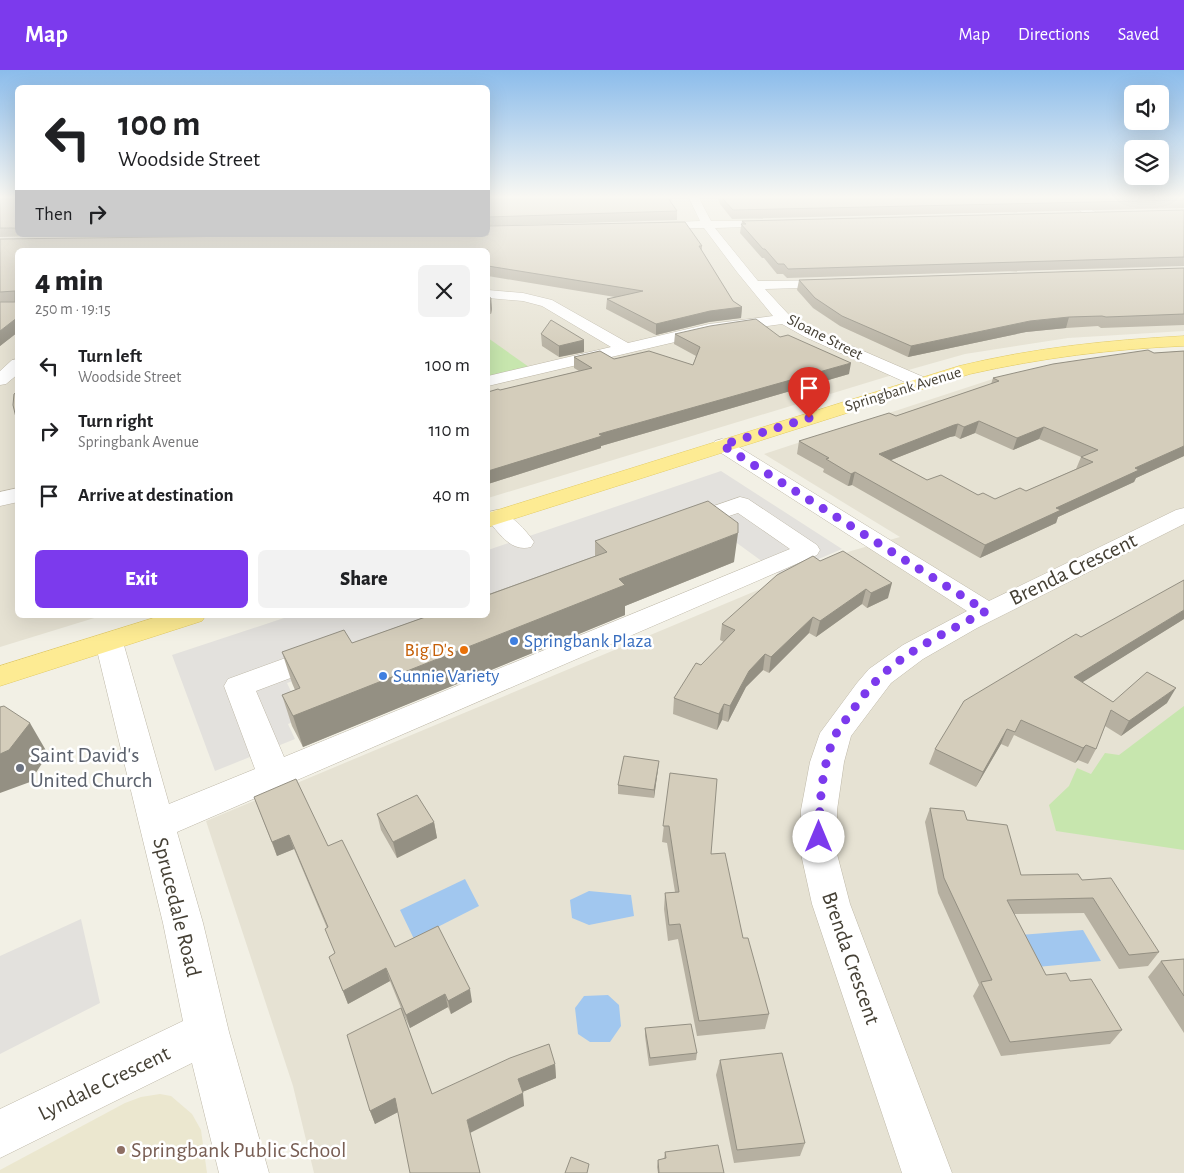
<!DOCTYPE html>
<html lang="en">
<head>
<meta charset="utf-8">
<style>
  :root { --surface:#fff; --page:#f2f2f2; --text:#202124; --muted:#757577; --accent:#7c3aed }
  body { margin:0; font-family:"Alegreya Sans",sans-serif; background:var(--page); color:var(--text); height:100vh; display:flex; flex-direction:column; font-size:19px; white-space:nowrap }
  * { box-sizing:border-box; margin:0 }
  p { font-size:16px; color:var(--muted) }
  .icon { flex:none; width:28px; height:28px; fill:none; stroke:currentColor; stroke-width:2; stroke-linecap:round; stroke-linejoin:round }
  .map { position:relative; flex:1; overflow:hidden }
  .drawer { position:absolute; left:15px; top:178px; width:475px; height:370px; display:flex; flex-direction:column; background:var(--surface); border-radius:8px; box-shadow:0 5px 20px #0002 }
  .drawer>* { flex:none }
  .hud { position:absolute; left:15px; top:15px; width:475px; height:152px; border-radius:8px; box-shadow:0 5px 20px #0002; background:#fff; color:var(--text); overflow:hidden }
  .fabs { position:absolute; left:1124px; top:15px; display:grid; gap:10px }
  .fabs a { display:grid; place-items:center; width:45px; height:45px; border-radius:8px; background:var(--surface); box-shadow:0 5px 20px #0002; font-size:25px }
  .pin { position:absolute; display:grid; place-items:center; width:42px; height:42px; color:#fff; margin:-51px -21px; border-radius:50% 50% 50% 0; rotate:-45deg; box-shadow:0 0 5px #0007 }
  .pin .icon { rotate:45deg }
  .me { position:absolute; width:55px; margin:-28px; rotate:0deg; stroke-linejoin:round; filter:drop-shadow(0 0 4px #0008) }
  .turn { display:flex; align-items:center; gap:18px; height:105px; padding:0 20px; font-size:22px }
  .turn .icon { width:65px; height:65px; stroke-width:2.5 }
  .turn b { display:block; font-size:35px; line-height:42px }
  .then { display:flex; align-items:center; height:48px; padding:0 20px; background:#0003; gap:10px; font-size:19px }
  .round { display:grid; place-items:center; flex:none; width:52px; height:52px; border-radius:8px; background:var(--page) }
  .summary { display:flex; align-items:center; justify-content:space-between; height:85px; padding:0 20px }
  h1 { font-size:30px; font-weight:800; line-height:38px }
  .action { display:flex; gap:10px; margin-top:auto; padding:10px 20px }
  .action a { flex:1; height:58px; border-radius:8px; background:var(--accent); color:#fff; font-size:20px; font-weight:800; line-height:58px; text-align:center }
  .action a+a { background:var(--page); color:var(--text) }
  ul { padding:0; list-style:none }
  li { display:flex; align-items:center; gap:15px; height:65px; padding:0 20px }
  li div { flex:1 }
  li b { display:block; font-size:19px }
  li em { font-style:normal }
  header { display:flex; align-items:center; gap:30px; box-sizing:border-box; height:70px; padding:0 25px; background:var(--accent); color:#fff }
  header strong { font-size:24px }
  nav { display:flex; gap:28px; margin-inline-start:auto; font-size:18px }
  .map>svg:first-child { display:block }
</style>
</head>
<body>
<header>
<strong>Map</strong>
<nav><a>Map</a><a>Directions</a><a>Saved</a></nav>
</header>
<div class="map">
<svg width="1184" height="1103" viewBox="0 0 1184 1103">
  <rect width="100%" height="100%" fill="#f2f0e5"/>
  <path fill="#e6e2d3" d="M 0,128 L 18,165 L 488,165 L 488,128 L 1184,128 L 1184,261 L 1068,268 L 965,284 L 912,299 L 488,428 L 488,180 L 18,180 L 18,545 L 104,545 L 0,577 Z
    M 1184,282 L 1184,1103 L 314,1103 L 293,1016 L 206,751 L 851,481 L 900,467 L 764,384 L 1002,306 L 1025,301 Z"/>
  <path fill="#ebe7cf" d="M 160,1024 L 171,1026 L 192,1044 L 201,1060 L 207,1103 L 0,1103 L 0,1100 L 125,1033 L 141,1027 Z"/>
  <path fill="#c7e6ae" d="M 488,268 L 529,297 L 488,306 Z
    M 1184,636 L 1184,780 L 1056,761 L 1049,735 L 1069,716 L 1077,698 L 1091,704 L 1105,683 L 1119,685 Z"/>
  <path fill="#e3e1dd" d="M 721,401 L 842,479 L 781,505 L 708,452 L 588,509 L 360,594 L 356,588 L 287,613 L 304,648 L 288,654 L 295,669 L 215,701 L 172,585 L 293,545 L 488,545 L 488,480 Z
    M 81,849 L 100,933 L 0,984 L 0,886 Z"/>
  <path fill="#a1c7ef" d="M 465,809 L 479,836 L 414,869 L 400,840 Z
    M 589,821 L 631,825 L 634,846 L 589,855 L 572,848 L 570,830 Z
    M 1083,860 L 1101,891 L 1037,897 L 1020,865 Z
    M 608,925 L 619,935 L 621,956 L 610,972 L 590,972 L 578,964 L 575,938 L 584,926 Z"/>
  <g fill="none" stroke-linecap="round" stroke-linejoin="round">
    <defs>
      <path id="minor" d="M 689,128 L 699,128 L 711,151 L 782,151 L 784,153 L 778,156 L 715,158 L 758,211 L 841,210 L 843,213 L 841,216 L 836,217 L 765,219 L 790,246 L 817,261 L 928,309 L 931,313 L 928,317 L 922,318 L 916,317 L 805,267 L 782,254 L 709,264 L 488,316 L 488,306 L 611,277 L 542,236 L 523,231 L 488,228 L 488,220 L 523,223 L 552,230 L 628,273 L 709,254 L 773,246 L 737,202 L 704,158 L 649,159 L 643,156 L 649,153 L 700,151 Z
        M 1057,128 L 1070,128 L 1101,145 L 1099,147 L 1091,147 Z
        M 234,165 L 308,165 L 302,169 L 239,171 L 235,170 L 233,167 Z
        M 18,289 L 18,304 L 6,314 L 0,315 L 0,301 L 12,290 Z
        M 722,369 L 729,371 L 989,531 L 1176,440 L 1184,438 L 1184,454 L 977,558 L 923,589 L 891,613 L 851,666 L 844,692 L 837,740 L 837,784 L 850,834 L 952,1103 L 902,1103 L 812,834 L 801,784 L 801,740 L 810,692 L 820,663 L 857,613 L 869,599 L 903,575 L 967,541 L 715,379 L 712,375 L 715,371 Z
        M 18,418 L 18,432 L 0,436 L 0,422 Z
        M 740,427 L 748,429 L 817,475 L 820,480 L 817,485 L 177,762 L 203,853 L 229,962 L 269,1103 L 219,1103 L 192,993 L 0,1088 L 0,1039 L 183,951 L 163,853 L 95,572 L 99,566 L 109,563 L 119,566 L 123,572 L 169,734 L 255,699 L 224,616 L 228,609 L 313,578 L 323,575 L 333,578 L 337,585 L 333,592 L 256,621 L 284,687 L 790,479 L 738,443 L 687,460 L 679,458 L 675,453 L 679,448 Z
        M 497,440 C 511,444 526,460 534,472 L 531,477 C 511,482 501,465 489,452 L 489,442 Z"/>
      <path id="major" d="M 1184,266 L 1184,276 C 1112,279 1041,288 970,304 L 488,457 L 488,443 L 959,296 C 1033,278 1108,270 1184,266 Z
        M 163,545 L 206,545 L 202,551 L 0,616 L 0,596 Z"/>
    </defs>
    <use href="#minor" stroke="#beb8a8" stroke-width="1"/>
    <use href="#major" stroke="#e2ca63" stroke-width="1"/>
    <use href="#minor" fill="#fff" fill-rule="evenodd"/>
    <use href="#major" fill="#fdeb93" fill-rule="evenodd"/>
  </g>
  <path fill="#b6b0a1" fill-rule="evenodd" d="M 0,128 L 18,128 L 18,165 L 88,165 L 0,167 Z
    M 488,128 L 672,128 L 671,132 L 677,141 L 677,150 L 488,156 L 702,176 L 702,181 L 733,231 L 742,237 L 741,248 L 709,252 L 656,265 L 606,239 L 607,229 L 615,227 L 488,206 L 488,180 L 18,180 L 18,262 L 0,276 L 0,169 L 488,165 Z
    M 718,128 L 890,128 L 891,129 L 895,129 L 895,128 L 1184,128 L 1184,138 L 732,149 L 720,134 Z
    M 1184,140 L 1184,196 L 787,208 L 783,204 L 777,204 L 764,188 L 762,188 L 740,163 L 742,151 Z
    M 1184,198 L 1184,255 L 1101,258 L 1098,256 L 1066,258 L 1026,262 L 908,287 L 840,256 L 813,238 L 797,220 L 799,210 Z
    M 488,227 L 491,228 L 492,239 L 491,244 L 488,244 Z
    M 541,264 L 584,270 L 584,282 L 559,287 L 542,276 Z
    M 675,264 L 780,267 L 849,304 L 601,376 L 601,378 L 488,414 L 488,322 L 500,320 L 579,301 L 574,298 L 574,287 L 693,295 L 696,286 L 674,274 Z
    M 1184,281 L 1184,386 L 1136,408 L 1134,412 L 1058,447 L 1056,453 L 980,488 L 852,415 L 848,416 L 823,402 L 824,399 L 797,384 L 799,371 L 896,346 L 991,314 L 993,308 L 1154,283 ZM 975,363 L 1013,380 L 1039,369 L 1081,387 L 1076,399 L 1026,421 L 995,429 L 978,425 L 927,410 L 891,390 L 950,367 L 955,366 L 960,369 Z
    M 595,471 L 734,492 L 625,536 L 625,545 L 303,677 L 292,656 L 282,625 L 295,620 L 292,613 L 282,582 L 352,573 L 595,486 Z
    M 820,491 L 888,528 L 867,538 L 862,534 L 816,567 L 809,563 L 769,603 L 763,600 L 746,617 L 728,652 L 722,650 L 717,660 L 673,644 L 674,628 L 701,595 L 724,572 L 720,570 L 722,554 Z
    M 1184,549 L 1082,612 L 1113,632 L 1167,633 L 1121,666 L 1105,656 L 1096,679 L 1088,694 L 1078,690 L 1075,693 L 1014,665 L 1008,677 L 1001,674 L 976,717 L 929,694 L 935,679 L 1081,567 Z
    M 658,699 L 654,728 L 618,724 L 618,715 Z
    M 670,703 L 711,784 L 743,868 L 769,944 L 765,959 L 697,966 L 678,869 L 668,871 L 664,839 L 665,823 L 675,822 L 667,773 L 662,772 Z
    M 254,727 L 328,776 L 395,877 L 472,932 L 451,944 L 448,937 L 410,958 L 401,939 L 432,1024 L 555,994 L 556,1008 L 522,1022 L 524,1036 L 398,1042 L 375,1054 L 370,1041 L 401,938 L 390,911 L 348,934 L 329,887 L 335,883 L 327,858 L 294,779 L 277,786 Z
    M 930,738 L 967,750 L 1021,805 L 1082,810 L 1159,882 L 1148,896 L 1119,899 L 1084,843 L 1014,844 L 1046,905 L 1070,911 L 1122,960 L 1110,974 L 1001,986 L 973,926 L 979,915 L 938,823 L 925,752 Z
    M 377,744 L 434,752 L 437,768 L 397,788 L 381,760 Z
    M 1184,889 L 1184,963 L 1148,907 L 1161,891 Z
    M 645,958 L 697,983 L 696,990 L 649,996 L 645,966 Z
    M 720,990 L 805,1073 L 800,1086 L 734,1093 L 716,1005 Z
    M 665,1082 L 724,1103 L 658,1103 L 657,1097 L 658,1090 L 664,1089 Z"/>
  <path fill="#949083" d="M 491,228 L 492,239 L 491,244 L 490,234 Z
    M 742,237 L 741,248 L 709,252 L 656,265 L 656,254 L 710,241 Z
    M 18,247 L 18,262 L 0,276 L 0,261 Z
    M 1069,247 L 1066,258 L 1026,262 L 908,287 L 911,276 L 1030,251 Z
    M 584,270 L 584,282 L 559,287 L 559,276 Z
    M 851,293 L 849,304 L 601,376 L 601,378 L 488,414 L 488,401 L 599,364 Z
    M 979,351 L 975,363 L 960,369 L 964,357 Z
    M 958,354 L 955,366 L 950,367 L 876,396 L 879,384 L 954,355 Z
    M 1044,357 L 1039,369 L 1013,380 L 1017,368 Z
    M 1184,376 L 1184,386 L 1136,408 L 1134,412 L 1058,447 L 1056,453 L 980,488 L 985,475 L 1056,438 L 1135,398 Z
    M 855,402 L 852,415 L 848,416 L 851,404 Z
    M 738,463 L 734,492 L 625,536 L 625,545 L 303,677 L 293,646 L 619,509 Z
    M 892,513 L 888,528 L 867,538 L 871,523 Z
    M 866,519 L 862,534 L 816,567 L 820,551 Z
    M 1184,540 L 1184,549 L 1067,622 L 1074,607 Z
    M 813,547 L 809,563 L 769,603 L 771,587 Z
    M 765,584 L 763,600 L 746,617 L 728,652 L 730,636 L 749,601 Z
    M 1176,618 L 1167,633 L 1121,666 L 1129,651 Z
    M 724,634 L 722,650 L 717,660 L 719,644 Z
    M 30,653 L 48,684 L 30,712 L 0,723 L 0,684 Z
    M 1007,659 L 1001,674 L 976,717 L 983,702 Z
    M 1086,675 L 1078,690 L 1075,693 L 1083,678 Z
    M 659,691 L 658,699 L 654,728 L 654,720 Z
    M 434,752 L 437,768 L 397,788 L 393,772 Z
    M 289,765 L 294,779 L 277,786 L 272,772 Z
    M 386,898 L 390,911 L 348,934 L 343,921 Z
    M 470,919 L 472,932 L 451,944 L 448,931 Z
    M 445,924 L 448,937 L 410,958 L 406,945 Z
    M 555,994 L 556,1008 L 520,1023 L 518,1009 Z
    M 523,1023 L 524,1036 L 470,1063 L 467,1050 Z
    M 395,1028 L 400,1041 L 375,1054 L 370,1041 Z"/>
  <path fill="#d4cdbb" stroke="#949083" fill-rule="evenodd" d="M 0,128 L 18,128 L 18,158 L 0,158 Z
    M 488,128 L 668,128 L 677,141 L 488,147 Z
    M 722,128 L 890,128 L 891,129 L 899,129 L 899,128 L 1184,128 L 1184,130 L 733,140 Z
    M 1184,140 L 1184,187 L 788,199 L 784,194 L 778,194 L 765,179 L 763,179 L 741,154 L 746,154 L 742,151 Z
    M 685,152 L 702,176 L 699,176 L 733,231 L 742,237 L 710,241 L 656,254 L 607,229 L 643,221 L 488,196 L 488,180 L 18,180 L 18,247 L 0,261 L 0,232 L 15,232 L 15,221 L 0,222 L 0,169 L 329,165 L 488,165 L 488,156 Z
    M 1184,198 L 1184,244 L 1106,247 L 1102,246 L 1069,247 L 1030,251 L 911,276 L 842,246 L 815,228 L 799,210 Z
    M 488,227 L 491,228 L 490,234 L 488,233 Z
    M 756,249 L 780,267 L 788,265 L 851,293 L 599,364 L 602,366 L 488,401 L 488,322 L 498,319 L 500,320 L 592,298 L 574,287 L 600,281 L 614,289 L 649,281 L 693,295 L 700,277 L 675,264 L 710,256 Z
    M 551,250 L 584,270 L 559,276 L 541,264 Z
    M 1148,280 L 1154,283 L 1184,281 L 1184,376 L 1135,398 L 1139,400 L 1056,438 L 1061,440 L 985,475 L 855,402 L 851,404 L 826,389 L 829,388 L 799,371 L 889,343 L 896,346 L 999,311 L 993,308 L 1053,294 ZM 979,351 L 1017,368 L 1044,357 L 1098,380 L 1081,387 L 1093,392 L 1026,421 L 1020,418 L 995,429 L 983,423 L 978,425 L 941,405 L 927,410 L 879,384 L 954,355 L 958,354 L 964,357 Z
    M 18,321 L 18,356 L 13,335 L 14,324 Z
    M 708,431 L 738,453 L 738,463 L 619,509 L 625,515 L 293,646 L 282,625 L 300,618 L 282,582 L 344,560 L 352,573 L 431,545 L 488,545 L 488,525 L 607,482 L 595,471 Z
    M 843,481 L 892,513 L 871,523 L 866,519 L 820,551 L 813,547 L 771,587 L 765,584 L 749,601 L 730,636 L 724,634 L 719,644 L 674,628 L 696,593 L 701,595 L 735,560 L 722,554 L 777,505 L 813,486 L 820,491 Z
    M 1184,510 L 1184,540 L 1074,607 L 1113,632 L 1147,602 L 1176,618 L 1129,651 L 1111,640 L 1096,679 L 1086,675 L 1083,678 L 1021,650 L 1015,662 L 1007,659 L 983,702 L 935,679 L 964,631 L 1076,564 L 1081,567 Z
    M 4,636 L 30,653 L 9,680 L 0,684 L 0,637 Z
    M 624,686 L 659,691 L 654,720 L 618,715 Z
    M 670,703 L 717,709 L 711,784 L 725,783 L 743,868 L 748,868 L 769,944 L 699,951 L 680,854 L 669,855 L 665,823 L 679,822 L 669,756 L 663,756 Z
    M 296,709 L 328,776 L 342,770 L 395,877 L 438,856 L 470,919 L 448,931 L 445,924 L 406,945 L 386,898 L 343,921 L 329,887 L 335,883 L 325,859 L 328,857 L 289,765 L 272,772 L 254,727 Z
    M 417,725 L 434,752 L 393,772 L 377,744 Z
    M 930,738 L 964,741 L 967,750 L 1007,755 L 1021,805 L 1078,804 L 1082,810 L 1111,808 L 1159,882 L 1129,885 L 1093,828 L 1007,830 L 1046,905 L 1066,903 L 1070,911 L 1091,909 L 1122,960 L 1010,972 L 981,912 L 992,910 L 944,808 Z
    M 1184,889 L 1184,926 L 1161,891 Z
    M 401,938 L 432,1024 L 510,988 L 549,974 L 555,994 L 518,1009 L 523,1023 L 467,1050 L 480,1103 L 410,1103 L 395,1028 L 370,1041 L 347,965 Z
    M 691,954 L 697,983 L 650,988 L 645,958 Z
    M 782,983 L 805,1073 L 737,1080 L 720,990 Z
    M 718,1075 L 724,1103 L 658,1103 L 659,1103 L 658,1090 L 666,1088 L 665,1082 Z
    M 571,1087 L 589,1094 L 587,1103 L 565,1103 Z"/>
  <linearGradient id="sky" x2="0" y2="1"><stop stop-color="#8bbceb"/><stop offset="0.45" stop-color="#f9f8f3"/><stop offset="1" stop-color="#f9f8f3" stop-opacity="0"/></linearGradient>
  <rect width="1184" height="282" fill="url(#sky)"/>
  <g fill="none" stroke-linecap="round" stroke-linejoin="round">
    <path stroke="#7c3aed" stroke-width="9" stroke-dasharray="0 16.2" d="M 809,348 L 722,375 L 986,541 C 950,561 908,579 879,608 C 868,619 859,631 850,644 C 846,650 841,655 837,662 C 822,690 819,736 819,767"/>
  </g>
  <g fill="#3f7fe0" stroke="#fff" stroke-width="2">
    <circle cx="514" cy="571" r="5"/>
    <circle cx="383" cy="606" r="5"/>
  </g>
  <circle fill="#e8710a" stroke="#fff" stroke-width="2" cx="464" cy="580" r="5"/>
  <circle fill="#6b7280" stroke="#fff" stroke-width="2" cx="20" cy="698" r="5"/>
  <circle fill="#8d6e63" stroke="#fff" stroke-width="2" cx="121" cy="1080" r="5"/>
  <g text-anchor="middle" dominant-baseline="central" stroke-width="5" stroke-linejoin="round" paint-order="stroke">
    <g font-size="16" fill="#454035" stroke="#fff">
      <text transform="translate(825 267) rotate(27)">Sloane Street</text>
      <text transform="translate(903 319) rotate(-17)">Springbank Avenue</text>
    </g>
    <g font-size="19" fill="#366cbe" stroke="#fff" text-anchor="start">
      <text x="524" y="571">Springbank Plaza</text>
      <text x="393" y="606">Sunnie Variety</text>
    </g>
    <g font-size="19" fill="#c56008" stroke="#fff" text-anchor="end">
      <text x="454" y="580">Big D's</text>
    </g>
    <g font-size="22" fill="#454035" stroke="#fff">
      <text transform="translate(1073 499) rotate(-26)">Brenda Crescent</text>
      <text transform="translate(177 837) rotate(76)">Sprucedale Road</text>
      <text transform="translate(851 888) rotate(71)">Brenda Crescent</text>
      <text transform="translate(104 1013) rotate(-26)">Lyndale Crescent</text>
    </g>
    <g font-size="22" fill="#5b616d" stroke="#fff" text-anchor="start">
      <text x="30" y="685">Saint David's<tspan x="30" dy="25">United Church</tspan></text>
    </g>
    <g font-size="22" fill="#785e54" stroke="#fff" text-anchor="start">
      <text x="131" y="1080">Springbank Public School</text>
    </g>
  </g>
</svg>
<div class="fabs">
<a><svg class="icon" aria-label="sound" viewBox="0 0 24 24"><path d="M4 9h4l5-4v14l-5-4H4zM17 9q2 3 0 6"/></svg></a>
<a><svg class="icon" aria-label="layers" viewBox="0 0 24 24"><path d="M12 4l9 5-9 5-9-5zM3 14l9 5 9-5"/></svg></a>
</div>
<div class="pin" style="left:809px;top:348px;background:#d93025"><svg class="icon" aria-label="arrive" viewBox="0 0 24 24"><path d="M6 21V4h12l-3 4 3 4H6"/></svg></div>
<svg class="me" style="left:819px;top:767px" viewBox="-20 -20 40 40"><circle r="19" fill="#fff"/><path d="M0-13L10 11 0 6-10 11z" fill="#7c3aed"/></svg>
<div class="hud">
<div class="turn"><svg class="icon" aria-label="left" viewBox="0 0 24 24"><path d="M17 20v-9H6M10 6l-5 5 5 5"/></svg><div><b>100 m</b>Woodside Street</div></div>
<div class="then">Then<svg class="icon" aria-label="right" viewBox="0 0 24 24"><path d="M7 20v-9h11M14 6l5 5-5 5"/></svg></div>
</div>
<section class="drawer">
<div class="summary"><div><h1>4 min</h1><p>250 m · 19:15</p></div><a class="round"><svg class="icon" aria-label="close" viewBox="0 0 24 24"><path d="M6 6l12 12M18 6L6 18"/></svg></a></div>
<ul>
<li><svg class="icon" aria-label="left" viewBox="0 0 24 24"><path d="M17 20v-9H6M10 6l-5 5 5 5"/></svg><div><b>Turn left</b><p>Woodside Street</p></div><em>100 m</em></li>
<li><svg class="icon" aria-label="right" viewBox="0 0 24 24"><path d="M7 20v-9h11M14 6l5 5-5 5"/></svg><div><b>Turn right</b><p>Springbank Avenue</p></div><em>110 m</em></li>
<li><svg class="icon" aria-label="arrive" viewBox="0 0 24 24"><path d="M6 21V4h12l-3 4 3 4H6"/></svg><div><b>Arrive at destination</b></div><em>40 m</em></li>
</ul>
<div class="action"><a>Exit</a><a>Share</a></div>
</section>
</div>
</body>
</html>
